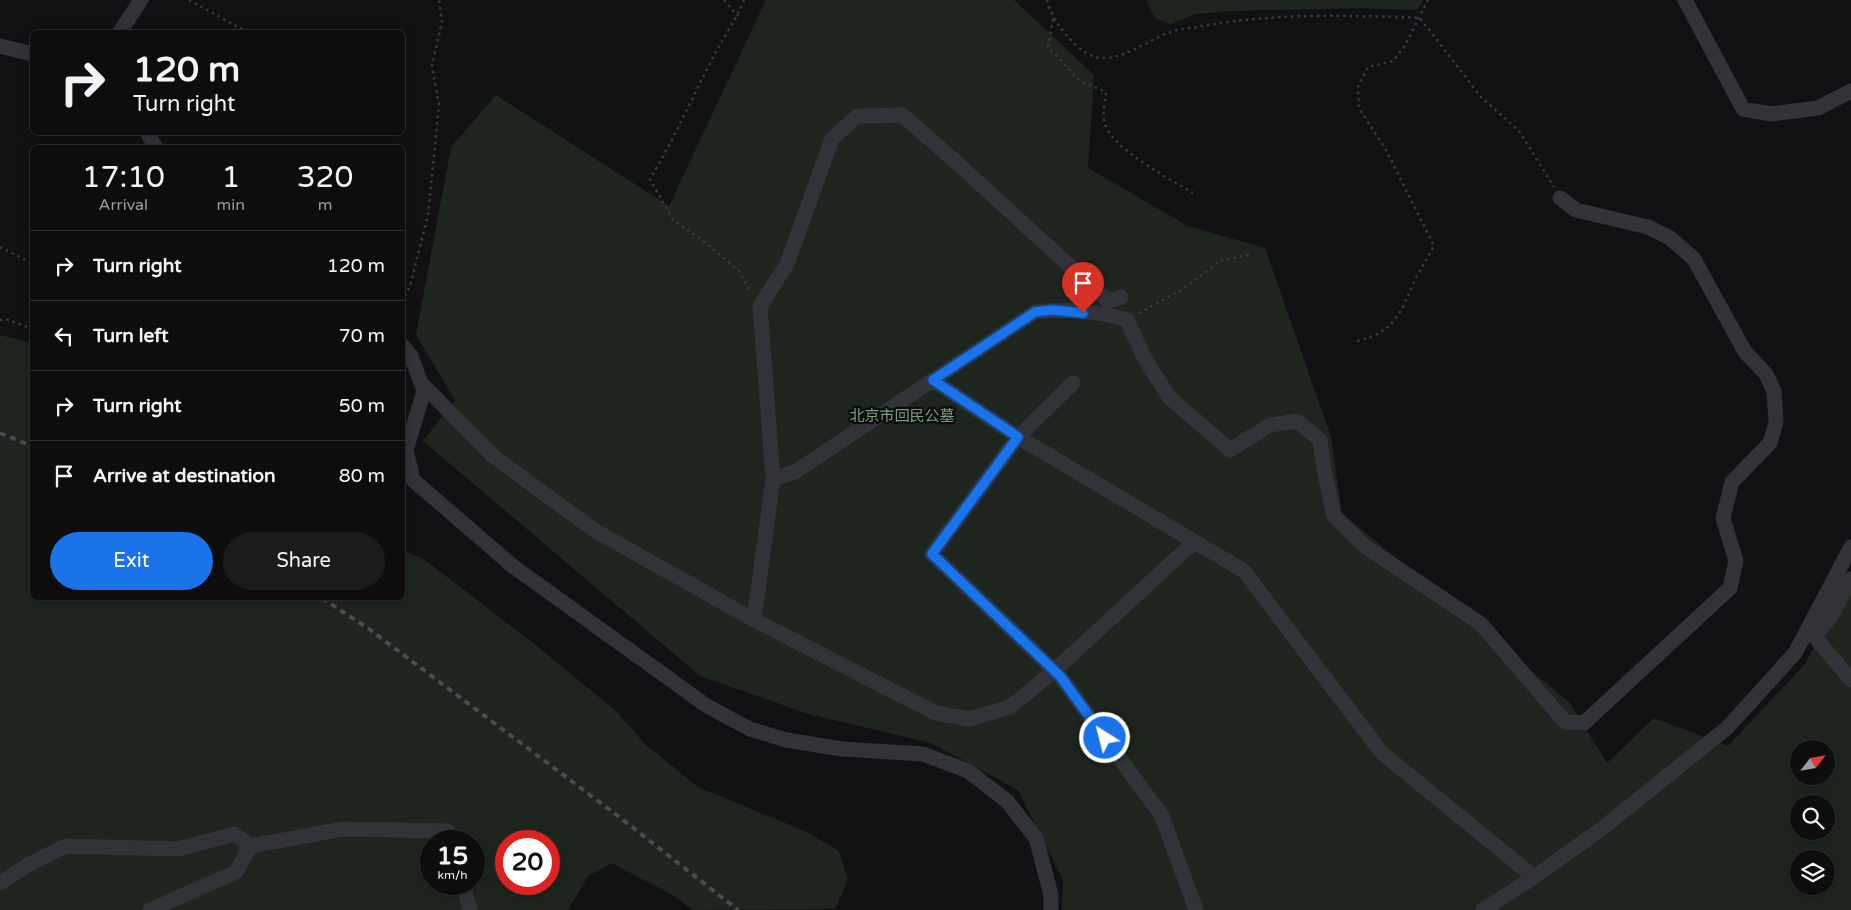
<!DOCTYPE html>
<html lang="en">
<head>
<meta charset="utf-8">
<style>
  :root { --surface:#0d0d0e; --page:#1b1b1c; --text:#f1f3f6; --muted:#9a9c9e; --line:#2d2d2e; --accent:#1a73e8 }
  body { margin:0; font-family:"Varela Round","Noto Sans SC",sans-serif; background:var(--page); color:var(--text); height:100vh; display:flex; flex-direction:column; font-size:19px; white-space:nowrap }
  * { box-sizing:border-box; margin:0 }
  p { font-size:16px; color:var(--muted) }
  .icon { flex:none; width:28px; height:28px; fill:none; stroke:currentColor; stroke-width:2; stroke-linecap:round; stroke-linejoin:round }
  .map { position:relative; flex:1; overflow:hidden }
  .sheet { position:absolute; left:30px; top:145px; width:375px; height:455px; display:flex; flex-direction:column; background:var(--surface); border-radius:8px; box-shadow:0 2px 12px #0003,0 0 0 1px var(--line) }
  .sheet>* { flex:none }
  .guide { position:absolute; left:30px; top:30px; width:375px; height:105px; border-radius:8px; box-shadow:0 2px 12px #0003,0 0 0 1px var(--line); background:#0d0d0e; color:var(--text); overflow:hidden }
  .needle { width:32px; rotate:59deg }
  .buttons { position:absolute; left:1790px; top:740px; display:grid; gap:10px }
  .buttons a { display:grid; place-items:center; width:45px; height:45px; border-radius:50%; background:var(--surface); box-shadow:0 2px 12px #0003,0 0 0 1px var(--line); font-size:25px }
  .speed { position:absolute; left:420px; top:830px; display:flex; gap:10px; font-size:25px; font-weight:700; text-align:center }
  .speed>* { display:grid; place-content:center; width:65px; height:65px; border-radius:50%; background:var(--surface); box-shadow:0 2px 12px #0003,0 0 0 1px var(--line); line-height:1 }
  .speed small { font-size:12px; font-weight:400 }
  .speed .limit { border:8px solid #d22; background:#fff; color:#111 }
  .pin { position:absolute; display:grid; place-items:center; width:42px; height:42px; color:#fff; margin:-51px -21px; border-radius:50% 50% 50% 0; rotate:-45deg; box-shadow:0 0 5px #0007 }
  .pin .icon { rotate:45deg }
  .me { position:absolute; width:55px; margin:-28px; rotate:324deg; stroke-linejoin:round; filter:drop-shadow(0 0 4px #0008) }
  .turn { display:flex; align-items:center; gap:18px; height:105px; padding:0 20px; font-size:22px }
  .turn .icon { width:65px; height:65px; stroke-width:2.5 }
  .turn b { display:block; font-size:35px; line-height:42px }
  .eta { display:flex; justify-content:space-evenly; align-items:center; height:85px; text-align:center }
  .eta b { font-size:30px; font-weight:600; line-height:35px }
  .action { display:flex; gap:10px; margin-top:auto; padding:10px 20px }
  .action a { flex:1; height:58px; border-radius:30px; background:var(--accent); color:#fff; font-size:20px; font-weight:600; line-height:58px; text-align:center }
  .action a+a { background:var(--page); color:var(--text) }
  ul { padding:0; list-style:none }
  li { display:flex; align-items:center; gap:15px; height:70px; padding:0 20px; border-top:1px solid var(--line) }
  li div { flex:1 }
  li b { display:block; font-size:19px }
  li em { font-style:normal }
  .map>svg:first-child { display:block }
</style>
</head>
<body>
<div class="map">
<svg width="1851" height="910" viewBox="0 0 1851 910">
  <rect width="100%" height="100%" fill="#111113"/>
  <path fill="#1d251e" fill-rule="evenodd" d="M 766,0 L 1014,0 L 1094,75 L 1088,168 L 1188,226 L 1265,248 L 1331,437 L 1342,513 L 1570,703 L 1607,763 L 1654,718 L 1728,746 L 1805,664 L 1851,576 L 1851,910 L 1062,910 L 1063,880 L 1018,790 L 931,743 L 808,714 L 700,676 L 423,441 L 455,400 L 416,335 L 451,147 L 496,95 L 669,206 ZM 1799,749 L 1826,749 L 1826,776 L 1799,776 ZM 1799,804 L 1826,804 L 1826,831 L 1799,831 ZM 1799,859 L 1826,859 L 1826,886 L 1799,886 Z
    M 1146,0 L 1424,0 L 1417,10 L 1363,8 L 1232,11 L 1196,14 L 1171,24 L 1156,19 Z
    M 0,335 L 32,343 L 32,598 L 402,598 L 403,550 L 425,560 L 532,642 L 616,711 L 645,744 L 698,787 L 807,832 L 839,851 L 848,880 L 835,909 L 692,910 L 676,897 L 612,863 L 588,876 L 568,910 L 0,910 ZM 431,841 L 474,841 L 474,884 L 431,884 ZM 506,841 L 549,841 L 549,884 L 506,884 Z"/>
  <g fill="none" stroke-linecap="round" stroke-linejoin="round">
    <path stroke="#383a3f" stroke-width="2.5" stroke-dasharray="2.5 4" stroke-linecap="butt" d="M 189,0 L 247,32
      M 724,0 L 738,16
      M 744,0 C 737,18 726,33 717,50 C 694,93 675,138 650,179 L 673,220 L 701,239 L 739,271 L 751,292
      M 1047,0 C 1051,20 1079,57 1101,58 C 1124,59 1147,41 1168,33 C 1177,29 1188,28 1197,27 C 1270,13 1347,15 1420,18 L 1481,97 L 1519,131 L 1554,187
      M 1053,19 L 1048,47 L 1080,81 L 1106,92 C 1105,101 1103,111 1104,120 C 1108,148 1171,179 1193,193
      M 402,59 L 407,58
      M 0,247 L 32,263
      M 402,302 L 410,286 L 428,215 L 439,105 L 432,65 L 442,22 L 439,0
      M 1139,313 L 1183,289 L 1220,261 L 1252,254
      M 0,320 L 6,319 L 32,329
      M 1357,341 C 1395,333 1401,311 1415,280 C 1421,268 1428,257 1434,246 L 1386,150 L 1359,108 L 1358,87 L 1368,67 L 1393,61 L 1404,47 L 1428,0"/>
    <path stroke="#323338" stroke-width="15" d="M 1685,0 L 1743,109 L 1771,114 L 1818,108 L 1851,91
      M 120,32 L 141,0
      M 0,46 L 32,54
      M 147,132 L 156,148
      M 1121,297 L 1108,301 L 956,162 L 902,115 L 857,116 L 832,139 L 787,264 L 760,306 L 773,479 L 795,472 L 1035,312 C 1064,308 1099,311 1127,320 L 1145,359 L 1169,397 L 1230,450 L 1270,425 L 1297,421 L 1320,440 L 1324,469 L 1334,516 L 1363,545 L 1481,624 L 1565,722 L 1584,723 L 1730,588 L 1736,561 L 1723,518 L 1732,482 L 1770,443 L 1776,422 L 1774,391 L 1766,374 L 1745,352 L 1694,259 L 1670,238 L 1648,227 L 1576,210 L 1560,198
      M 402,345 L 411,356 L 424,391 L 406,450 L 413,480 L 514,567 L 707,706 L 750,729 L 786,740 L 842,749 L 923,754 L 968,771 L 1007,801 L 1036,838 L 1051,895 L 1051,910
      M 933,380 L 1018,437 L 1244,571 L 1382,753 L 1534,877 L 1483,910
      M 421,383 L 493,456 L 594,530 L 754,620
      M 1073,383 L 1018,437 L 932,554 L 1060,676 L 1162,816 L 1196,910
      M 773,479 L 754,620 L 936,713 L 969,719 L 1010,707 L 1054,671 L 1194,542
      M 1809,630 L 1851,680
      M 1815,637 L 1833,613 L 1851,579
      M 250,846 L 343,829 L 448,831 L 451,841
      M 1534,877 L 1600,830 L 1727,728 L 1795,653 L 1851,547
      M 0,883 L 28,865 L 66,846 L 178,849 L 235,834 L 250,846 L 236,872 L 150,910
      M 463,884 L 470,910"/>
    <path stroke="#494b51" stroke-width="4" stroke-dasharray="6 5" stroke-linecap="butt" d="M 0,433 L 32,446
      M 322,598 L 369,629 L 618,816 L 738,910"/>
  </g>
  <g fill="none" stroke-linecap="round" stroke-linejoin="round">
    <defs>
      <path id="route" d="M 1083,313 L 1053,310 L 1035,312 L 933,380 L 1018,437 L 932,554 L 1060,676 L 1105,738"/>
    </defs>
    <use href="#route" stroke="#114b97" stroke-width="12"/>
    <use href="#route" stroke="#1a73e8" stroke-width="9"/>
  </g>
  <g text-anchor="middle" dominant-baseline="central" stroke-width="4.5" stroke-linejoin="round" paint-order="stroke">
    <g font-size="15" fill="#78a079" stroke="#0c0c0e">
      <text x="902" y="416">北京市回民公墓</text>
    </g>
  </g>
</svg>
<div class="buttons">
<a><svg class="needle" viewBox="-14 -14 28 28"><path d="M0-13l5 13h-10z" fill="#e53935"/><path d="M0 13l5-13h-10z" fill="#9a9c9e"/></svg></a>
<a><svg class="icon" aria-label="search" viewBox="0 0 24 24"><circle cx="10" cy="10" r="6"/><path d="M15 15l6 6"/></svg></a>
<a><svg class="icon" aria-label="layers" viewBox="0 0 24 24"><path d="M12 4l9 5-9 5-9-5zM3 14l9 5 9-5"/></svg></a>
</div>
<div class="speed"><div>15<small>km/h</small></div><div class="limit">20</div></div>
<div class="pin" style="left:1083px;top:313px;background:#d93025"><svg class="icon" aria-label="arrive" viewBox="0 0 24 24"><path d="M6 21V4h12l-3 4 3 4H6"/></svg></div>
<svg class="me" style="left:1105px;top:738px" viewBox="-20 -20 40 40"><circle r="17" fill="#1a73e8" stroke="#fff" stroke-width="3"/><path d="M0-11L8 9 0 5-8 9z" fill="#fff"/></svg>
<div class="guide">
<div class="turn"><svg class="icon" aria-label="right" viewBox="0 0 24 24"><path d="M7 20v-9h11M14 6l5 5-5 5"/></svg><div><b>120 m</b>Turn right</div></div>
</div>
<section class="sheet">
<div class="eta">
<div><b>17:10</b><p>Arrival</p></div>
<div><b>1</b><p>min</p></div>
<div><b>320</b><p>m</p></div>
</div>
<ul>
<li><svg class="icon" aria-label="right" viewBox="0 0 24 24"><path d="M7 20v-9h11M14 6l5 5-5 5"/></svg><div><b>Turn right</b></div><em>120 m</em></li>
<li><svg class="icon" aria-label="left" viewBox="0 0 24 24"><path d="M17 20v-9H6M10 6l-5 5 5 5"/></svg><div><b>Turn left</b></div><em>70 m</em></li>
<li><svg class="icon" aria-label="right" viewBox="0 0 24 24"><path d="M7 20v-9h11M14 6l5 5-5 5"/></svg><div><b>Turn right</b></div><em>50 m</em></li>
<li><svg class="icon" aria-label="arrive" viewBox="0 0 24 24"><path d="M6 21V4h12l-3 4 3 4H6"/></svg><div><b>Arrive at destination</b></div><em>80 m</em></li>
</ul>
<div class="action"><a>Exit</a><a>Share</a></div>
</section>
</div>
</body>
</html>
